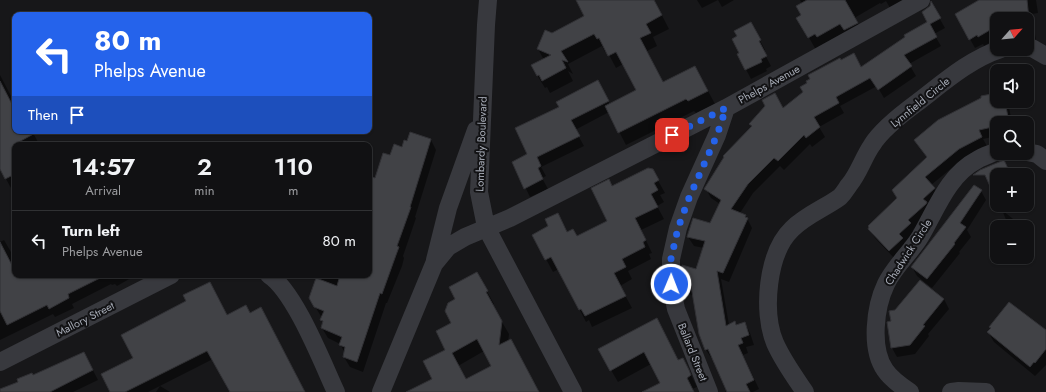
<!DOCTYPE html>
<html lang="en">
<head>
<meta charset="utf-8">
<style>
  :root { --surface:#111113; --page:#1a1a1c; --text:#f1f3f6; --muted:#9c9da0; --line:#303133 }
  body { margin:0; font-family:Jost,sans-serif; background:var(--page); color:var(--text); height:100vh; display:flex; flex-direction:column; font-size:15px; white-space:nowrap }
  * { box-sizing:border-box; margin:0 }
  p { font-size:13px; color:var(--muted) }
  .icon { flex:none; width:22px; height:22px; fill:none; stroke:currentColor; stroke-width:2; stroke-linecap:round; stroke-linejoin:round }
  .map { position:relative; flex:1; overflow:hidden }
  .details { position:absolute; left:12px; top:142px; width:360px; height:136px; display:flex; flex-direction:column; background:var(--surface); border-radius:8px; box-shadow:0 1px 3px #0004,0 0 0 1px var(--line) }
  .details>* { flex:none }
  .hud { position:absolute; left:12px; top:12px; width:360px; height:122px; border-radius:8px; box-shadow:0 1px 3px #0004,0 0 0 1px var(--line); background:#2563eb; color:#fff; overflow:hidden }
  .needle { width:26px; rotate:63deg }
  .controls { position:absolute; left:990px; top:12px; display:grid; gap:8px }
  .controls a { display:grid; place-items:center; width:44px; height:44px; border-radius:8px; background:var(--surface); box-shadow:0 1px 3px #0004,0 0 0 1px var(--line); font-size:20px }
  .pin { position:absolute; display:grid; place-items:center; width:34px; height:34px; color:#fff; margin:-17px; border-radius:8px; box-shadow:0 2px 6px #0006 }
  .me { position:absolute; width:44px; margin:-22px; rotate:1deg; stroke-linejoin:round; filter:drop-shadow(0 0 3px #0008) }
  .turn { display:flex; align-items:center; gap:14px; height:84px; padding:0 16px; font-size:18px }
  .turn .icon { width:52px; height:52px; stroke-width:2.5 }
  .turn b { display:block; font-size:28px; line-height:34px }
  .then { display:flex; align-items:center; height:38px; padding:0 16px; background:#0003; gap:8px; font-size:15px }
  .eta { display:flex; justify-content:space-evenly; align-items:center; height:68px; text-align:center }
  .eta b { font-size:24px; font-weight:600; line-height:28px }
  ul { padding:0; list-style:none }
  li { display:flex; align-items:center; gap:12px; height:60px; padding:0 16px; border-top:1px solid var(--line) }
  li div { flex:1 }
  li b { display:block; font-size:15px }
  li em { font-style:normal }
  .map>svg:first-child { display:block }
</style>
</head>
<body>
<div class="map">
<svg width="1046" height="392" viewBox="0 0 1046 392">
  <rect width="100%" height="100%" fill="#171719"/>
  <path fill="#0007" fill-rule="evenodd" d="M 577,0 L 655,0 L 654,0 L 669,29 L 653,37 L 657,46 L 647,51 L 663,83 L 695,67 L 715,104 L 696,113 L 694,111 L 626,145 L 609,112 L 575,130 L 584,146 L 541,167 L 546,176 L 542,178 L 548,189 L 530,197 L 513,162 L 529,154 L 603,90 L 610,105 L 638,91 L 623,64 L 616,68 L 607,51 L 605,52 L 602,46 L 568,64 L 573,74 L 568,71 L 573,81 L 550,93 L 547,87 L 545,88 L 537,75 L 544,60 L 538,49 L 552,34 L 585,17 Z
    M 697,0 L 734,0 L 722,7 L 718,0 L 702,8 Z
    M 800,0 L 907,0 L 896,18 L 886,1 L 881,4 L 880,3 L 856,17 L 856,18 L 855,19 L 864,35 L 816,50 L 798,18 L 802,16 L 802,4 Z
    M 981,0 L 1036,0 L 1038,13 L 1032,14 L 1036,41 L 1027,42 L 1027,19 L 997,19 L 997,38 L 984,46 L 983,44 L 975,48 L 956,14 Z
    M 933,7 L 945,28 L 934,34 L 941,46 L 909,64 L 916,76 L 884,98 L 877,86 L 840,106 L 844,113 L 819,127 L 825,137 L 812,147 L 810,144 L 784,170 L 780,166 L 753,193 L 740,213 L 746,216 L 752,228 L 729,282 L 721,279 L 729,325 L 735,323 L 737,326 L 745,323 L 750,333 L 754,345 L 746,347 L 748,353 L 743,355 L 759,389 L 753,392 L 725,392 L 727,390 L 713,358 L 712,359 L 706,350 L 693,295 L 689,294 L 684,285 L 697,271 L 704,248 L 694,246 L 688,237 L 711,224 L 720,204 L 711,198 L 706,189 L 752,127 L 750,124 L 783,109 L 840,61 L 861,68 L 929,22 Z
    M 756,33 L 765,50 L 763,51 L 771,66 L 766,69 L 767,71 L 751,79 L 738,54 L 740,53 L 738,36 Z
    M 0,75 L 11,96 L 13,95 L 15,98 L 15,131 L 32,131 L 38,142 L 32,145 L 15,145 L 15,186 L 11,188 L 0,168 Z
    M 997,94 L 997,101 L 1008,102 L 1012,123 L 997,123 L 997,136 L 983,139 L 987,146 L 964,158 L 931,185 L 940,197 L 931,213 L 913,230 L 915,233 L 904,243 L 907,248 L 895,259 L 875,238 L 869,229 L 898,199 L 928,158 L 921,149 Z
    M 431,140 L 436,150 L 415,217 L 416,218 L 403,256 L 404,258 L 402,266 L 387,303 L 386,303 L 363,372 L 350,367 L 344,357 L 345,353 L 340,344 L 328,338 L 322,328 L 323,323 L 321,320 L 322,318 L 310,298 L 319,275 L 369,275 L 369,177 L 375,179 L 390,156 L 402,148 L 408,142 Z
    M 652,170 L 665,193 L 660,195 L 664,202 L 657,206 L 664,219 L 641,230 L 652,253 L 649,254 L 651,259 L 628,271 L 632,279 L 620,286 L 632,308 L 592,327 L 589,320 L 586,322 L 559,269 L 553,272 L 533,235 L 564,226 L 568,233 L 577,237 L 609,221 L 612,187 Z
    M 981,191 L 986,200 L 967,230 L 971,237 L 959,252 L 960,253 L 932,288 L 917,276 L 912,267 Z
    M 1002,210 L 1023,227 L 997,227 L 997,243 L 990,232 L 999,220 L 1009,227 Z
    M 1027,232 L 1030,237 L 1027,242 Z
    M 4,240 L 15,259 L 15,275 L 132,275 L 131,278 L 117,286 L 115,284 L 112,285 L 111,284 L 72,304 L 74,308 L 55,317 L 53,314 L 0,340 L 0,242 Z
    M 484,286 L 494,304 L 492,305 L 509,334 L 508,342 L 539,392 L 417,392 L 433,379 L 446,350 L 452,323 ZM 484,351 L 492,367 L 466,380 L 458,366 Z
    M 944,299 L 949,309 L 928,334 L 929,336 L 915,354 L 897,357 L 892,348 Z
    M 250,314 L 266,317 L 297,376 L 296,377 L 304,392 L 231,392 L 213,359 L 148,392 L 111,392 L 227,316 Z
    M 656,320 L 678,361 L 689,371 L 697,387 L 692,389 L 694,392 L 661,392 L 661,383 L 651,364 L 618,382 L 611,370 Z
    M 988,332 L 1046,332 L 1046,365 L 1035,376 L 994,342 Z
    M 84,353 L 98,380 L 73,392 L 8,392 L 33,376 Z
    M 160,386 L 170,392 L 156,392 Z"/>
  <path fill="#414246" stroke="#313135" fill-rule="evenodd" d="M 576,0 L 654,0 L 662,15 L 646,24 L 651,33 L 640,38 L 663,82 L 695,66 L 708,91 L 688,101 L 686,99 L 618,133 L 605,106 L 636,90 L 616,52 L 608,56 L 599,38 L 597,39 L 594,34 L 561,51 L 568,62 L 562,60 L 566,68 L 542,81 L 539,75 L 537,76 L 531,65 L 551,55 L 537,49 L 545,30 L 552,33 L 584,16 Z
    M 807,0 L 845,0 L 858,23 L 844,30 L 840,24 L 817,37 L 815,34 L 808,38 L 796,18 L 801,15 L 796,6 Z
    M 979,0 L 1027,0 L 1029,19 L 990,19 L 995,27 L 978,37 L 977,35 L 969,40 L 955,14 Z
    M 931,1 L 941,18 L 930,24 L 937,37 L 904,55 L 912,66 L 878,90 L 870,78 L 836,97 L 839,103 L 814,117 L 820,127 L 806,138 L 804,135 L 778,161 L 774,158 L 748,184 L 731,209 L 746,215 L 745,217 L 748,218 L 723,273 L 717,271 L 726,326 L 735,321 L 736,325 L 745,322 L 749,335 L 741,338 L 743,343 L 738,345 L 754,380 L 746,384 L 750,392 L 727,392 L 708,349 L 705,350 L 699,334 L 691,286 L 683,285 L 682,265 L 696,269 L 705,241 L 687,237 L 693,218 L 710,223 L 721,200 L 704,189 L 724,157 L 723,156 L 752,126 L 749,124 L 765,106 L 762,100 L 775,93 L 783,108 L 803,92 L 800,87 L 807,83 L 806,81 L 810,79 L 808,75 L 840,58 L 841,60 L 854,53 L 861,67 L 905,37 L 904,35 L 927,22 L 922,12 L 930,6 Z
    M 751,22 L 761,40 L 759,41 L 767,56 L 761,59 L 762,62 L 745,70 L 737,54 L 739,53 L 732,39 L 737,36 L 734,31 Z
    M 598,80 L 609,101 L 571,120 L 580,136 L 537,157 L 541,166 L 538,168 L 543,179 L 524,189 L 512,162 L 527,154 L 515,128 L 559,107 L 556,102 Z
    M 0,81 L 15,110 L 15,131 L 39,131 L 15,144 L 15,174 L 5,179 L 0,169 Z
    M 997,93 L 997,101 L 1005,101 L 1009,123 L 997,123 L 997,126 L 979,130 L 982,137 L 959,149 L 925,177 L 935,188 L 923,199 L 927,202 L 926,204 L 908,220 L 911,223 L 899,234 L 903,238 L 889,251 L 868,229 L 869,227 L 868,226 L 897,198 L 892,190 L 927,157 L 914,140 L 938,120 L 981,98 L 981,96 Z
    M 410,132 L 431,139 L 410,207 L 411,207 L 397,246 L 399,247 L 396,255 L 382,294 L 380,293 L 357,362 L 343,357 L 345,347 L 339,345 L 342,337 L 321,328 L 323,321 L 320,320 L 324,311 L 314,307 L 309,298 L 316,278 L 337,286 L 340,275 L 369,275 L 369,176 L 375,178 L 383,153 L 390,155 L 394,144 L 402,147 L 404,140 L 407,141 Z
    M 1004,160 L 1011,175 L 997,175 L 997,202 L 985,175 L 973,175 L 980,170 Z
    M 648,168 L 653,169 L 659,180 L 654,183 L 658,190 L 651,194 L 658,207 L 635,218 L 646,240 L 643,242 L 645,247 L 622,259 L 626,267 L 614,273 L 626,296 L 585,316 L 581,309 L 579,310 L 551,257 L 545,260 L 532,235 L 548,226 L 545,219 L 558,213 L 567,232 L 573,229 L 577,236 L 607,221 L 591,188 L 609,179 L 612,186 Z
    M 974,185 L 982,190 L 960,223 L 966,227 L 954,243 L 955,244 L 927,279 L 911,267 Z
    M 0,242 L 15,271 L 15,275 L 106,275 L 68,294 L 69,298 L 49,309 L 47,305 L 7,325 L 0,311 Z
    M 477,272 L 488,291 L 486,292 L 502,321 L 499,345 L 511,339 L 539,392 L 406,392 L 432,379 L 423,361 L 445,350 L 436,331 L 451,323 L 445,311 L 448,303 L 455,299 L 449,287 ZM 477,339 L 491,366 L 466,379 L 452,353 Z
    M 920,280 L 944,299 L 923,325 L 925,326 L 910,345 L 891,348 L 887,322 L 891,321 L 889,311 L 895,310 Z
    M 210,282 L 227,315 L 246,305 L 250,313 L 261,307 L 305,392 L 230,392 L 207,351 L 125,392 L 110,392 L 101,374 L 133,358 L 121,335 L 186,301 L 183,295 Z
    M 1009,302 L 1046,330 L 1046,349 L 1035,363 L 1034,362 L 1030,367 L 987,332 L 991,328 L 989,327 Z
    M 657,318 L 678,360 L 683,358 L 689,370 L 691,375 L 687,378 L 694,392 L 642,392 L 660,383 L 644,352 L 610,371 L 598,349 Z
    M 84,352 L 93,370 L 50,392 L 0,392 L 0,389 L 18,382 L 17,379 L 32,373 L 33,375 Z"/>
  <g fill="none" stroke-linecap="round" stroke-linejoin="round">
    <path stroke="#38393e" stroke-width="18" d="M 488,0 L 486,25 L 479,192 L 486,227 L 573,392
      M 1027,48 L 1032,48 L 1046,56
      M 1027,152 L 1037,154 L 1046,161
      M 435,260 L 448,208 L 476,130
      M 269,275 C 295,292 322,362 336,392
      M 0,362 L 171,275
      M 381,392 L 434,264 L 448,247 L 465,237 L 510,218 L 726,108 L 921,0
      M 709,392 L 676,309 L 671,284 L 671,259 L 678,228 L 689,197 L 717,135 L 726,108
      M 805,392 C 794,376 783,361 775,343 C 762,312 767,253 792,229 C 806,215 825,208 840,197 C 844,193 846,189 849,185 C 859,173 863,158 872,145 C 881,130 903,113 918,102 C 944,82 970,59 1001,49
      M 910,392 C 901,386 891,379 885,370 C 870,348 875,307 886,284 C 894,267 910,253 920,237 C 936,210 948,175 977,160 C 983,156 991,154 997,151
      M 951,392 L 959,391 L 986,392"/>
  </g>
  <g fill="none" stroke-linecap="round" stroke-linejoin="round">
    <path stroke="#2563eb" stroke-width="7" stroke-dasharray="0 12.6" d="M 671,284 L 671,259 L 678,228 L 689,198 L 717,135 L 726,108 L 672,135"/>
  </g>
  <g text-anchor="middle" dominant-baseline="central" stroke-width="4" stroke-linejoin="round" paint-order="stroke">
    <g font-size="11" fill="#a9aeb9" stroke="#121214">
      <text transform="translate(769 84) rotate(-29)">Phelps Avenue</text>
      <text transform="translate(920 102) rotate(-39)">Lynnfield Circle</text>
      <text transform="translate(481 144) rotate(-88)">Lombardy Boulevard</text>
      <text transform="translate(908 252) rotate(-57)">Chadwick Circle</text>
      <text transform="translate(85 319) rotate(-27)">Mallory Street</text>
      <text transform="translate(693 352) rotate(68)">Ballard Street</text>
    </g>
  </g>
</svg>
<div class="controls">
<a><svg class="needle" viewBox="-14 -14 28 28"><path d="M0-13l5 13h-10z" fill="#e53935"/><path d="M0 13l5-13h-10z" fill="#9c9da0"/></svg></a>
<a><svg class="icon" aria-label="sound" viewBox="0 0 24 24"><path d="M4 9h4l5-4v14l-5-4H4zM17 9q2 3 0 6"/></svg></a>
<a><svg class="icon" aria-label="search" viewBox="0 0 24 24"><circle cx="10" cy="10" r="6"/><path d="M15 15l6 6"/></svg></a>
<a>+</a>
<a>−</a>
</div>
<div class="pin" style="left:672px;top:135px;background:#d93025"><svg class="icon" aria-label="arrive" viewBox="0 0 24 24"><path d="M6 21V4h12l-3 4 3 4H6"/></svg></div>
<svg class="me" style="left:671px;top:284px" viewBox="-20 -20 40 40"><circle r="17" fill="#2563eb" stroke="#fff" stroke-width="3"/><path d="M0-11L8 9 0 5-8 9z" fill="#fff"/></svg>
<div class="hud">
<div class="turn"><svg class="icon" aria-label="left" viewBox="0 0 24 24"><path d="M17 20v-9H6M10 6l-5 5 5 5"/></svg><div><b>80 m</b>Phelps Avenue</div></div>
<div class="then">Then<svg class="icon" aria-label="arrive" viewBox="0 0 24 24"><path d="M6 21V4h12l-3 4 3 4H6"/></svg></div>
</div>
<section class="details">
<div class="eta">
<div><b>14:57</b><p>Arrival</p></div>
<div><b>2</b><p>min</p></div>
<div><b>110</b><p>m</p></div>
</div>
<ul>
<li><svg class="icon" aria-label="left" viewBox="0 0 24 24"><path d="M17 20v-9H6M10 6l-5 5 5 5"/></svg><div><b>Turn left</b><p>Phelps Avenue</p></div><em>80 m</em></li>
</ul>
</section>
</div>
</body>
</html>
